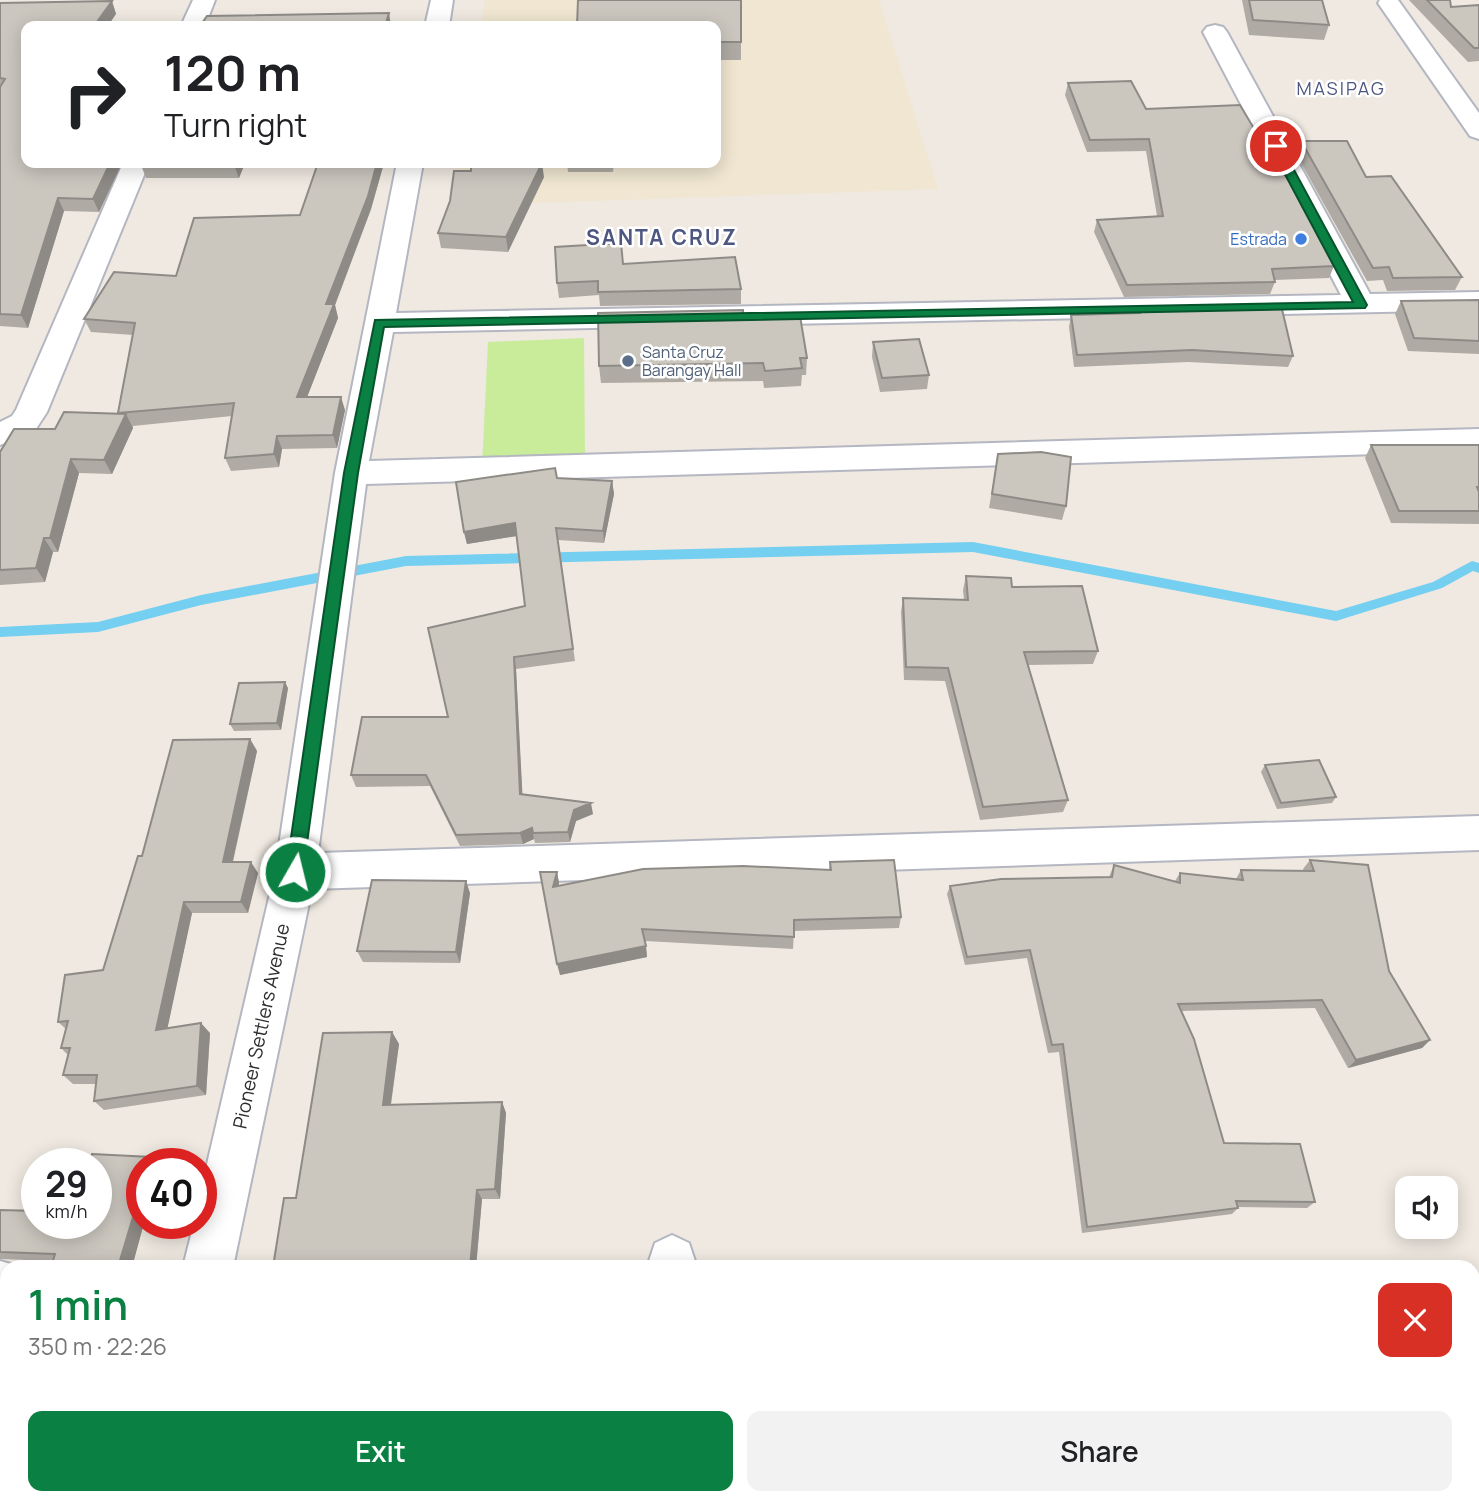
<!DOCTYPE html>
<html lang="en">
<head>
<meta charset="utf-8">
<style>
  :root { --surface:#fff; --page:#f2f2f2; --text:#202124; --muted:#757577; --accent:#0b8043 }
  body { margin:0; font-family:Manrope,sans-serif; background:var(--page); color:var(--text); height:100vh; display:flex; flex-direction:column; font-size:26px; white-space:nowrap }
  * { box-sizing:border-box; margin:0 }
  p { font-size:23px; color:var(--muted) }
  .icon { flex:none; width:38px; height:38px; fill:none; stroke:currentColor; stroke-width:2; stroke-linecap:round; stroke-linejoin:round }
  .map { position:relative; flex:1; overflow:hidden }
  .details { position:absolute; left:0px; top:1260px; width:1480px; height:245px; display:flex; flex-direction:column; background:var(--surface); border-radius:21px 21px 0 0; box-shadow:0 4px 18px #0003 }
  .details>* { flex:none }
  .guide { position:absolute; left:21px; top:21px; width:700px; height:147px; border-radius:14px; box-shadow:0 4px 18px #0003; background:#fff; color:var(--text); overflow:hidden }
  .fabs { position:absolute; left:1395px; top:1176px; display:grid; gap:14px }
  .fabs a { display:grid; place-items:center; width:63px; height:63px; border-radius:14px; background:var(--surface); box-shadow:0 4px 18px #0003; font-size:35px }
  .speed { position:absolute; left:21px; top:1148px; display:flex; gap:14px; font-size:35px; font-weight:700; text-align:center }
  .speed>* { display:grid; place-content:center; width:91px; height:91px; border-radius:50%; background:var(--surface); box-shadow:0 4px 18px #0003; line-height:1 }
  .speed small { font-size:18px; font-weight:400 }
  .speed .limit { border:10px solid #d22; background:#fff; color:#111 }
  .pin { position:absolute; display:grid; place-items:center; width:60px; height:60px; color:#fff; margin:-30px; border:4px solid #fff; border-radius:50%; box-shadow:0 2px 7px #0007 }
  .me { position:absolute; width:77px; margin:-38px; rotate:8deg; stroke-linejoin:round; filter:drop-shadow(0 0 5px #0008) }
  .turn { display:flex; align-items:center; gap:24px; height:147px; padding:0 28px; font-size:32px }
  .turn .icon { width:91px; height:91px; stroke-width:2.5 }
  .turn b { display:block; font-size:49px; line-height:60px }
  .round { display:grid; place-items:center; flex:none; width:74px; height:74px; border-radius:14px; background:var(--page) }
  .headline { display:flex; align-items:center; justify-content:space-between; height:119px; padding:0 28px }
  h1 { font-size:42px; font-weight:600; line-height:52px; color:var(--accent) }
  .cta { display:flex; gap:14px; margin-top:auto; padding:14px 28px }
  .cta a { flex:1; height:80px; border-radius:14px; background:var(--accent); color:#fff; font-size:28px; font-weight:600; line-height:80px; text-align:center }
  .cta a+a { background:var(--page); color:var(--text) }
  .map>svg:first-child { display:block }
</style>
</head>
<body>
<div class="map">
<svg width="1479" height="1505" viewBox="0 0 1479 1505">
  <rect width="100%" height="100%" fill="#efe9e1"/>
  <path fill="#f0e6d1" d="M 485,0 L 879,0 L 938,189 L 452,206 L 459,163 L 716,163 L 716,26 L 481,26 Z"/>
  <path fill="#c9ec9a" d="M 584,338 L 585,461 L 482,466 L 488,342 Z"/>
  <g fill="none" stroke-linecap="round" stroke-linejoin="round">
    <path fill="#75cff0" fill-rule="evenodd" d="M 973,542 L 1336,611 L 1433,582 L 1472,561 L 1479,563 L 1479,573 L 1473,571 L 1442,588 L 1336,621 L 973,552 L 406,566 L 201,605 L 98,632 L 0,637 L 0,627 L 98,622 L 201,595 L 406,556 Z"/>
    <defs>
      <path id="minor" d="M 193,0 L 215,0 L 205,26 L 181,26 Z
        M 431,0 L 453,0 L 449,26 L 425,26 Z
        M 1380,0 L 1398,0 L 1479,113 L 1479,139 L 1470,136 L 1378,3 Z
        M 1215,25 L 1223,27 L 1227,32 L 1370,294 L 1479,292 L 1479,310 L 393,332 L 369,461 L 1479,429 L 1479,451 L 366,484 L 318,853 L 1479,816 L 1479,850 L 312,889 L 233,1267 L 183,1267 L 194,1223 L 201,1223 L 201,1190 L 275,872 L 335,473 L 397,163 L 423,163 L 396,313 L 1341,295 L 1203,32 L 1207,27 Z
        M 123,163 L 149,163 L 47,412 L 34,432 L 0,445 L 0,422 L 12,416 L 16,410 Z
        M 672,1235 L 689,1243 L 697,1267 L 647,1267 L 655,1243 Z
        M 0,1261 L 21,1267 L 7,1267 L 7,1311 L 0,1311 Z
        M 133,1498 L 187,1498 L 185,1505 L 131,1505 Z
        M 638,1498 L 692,1498 L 692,1505 L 638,1505 Z"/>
    </defs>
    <use href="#minor" stroke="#b4b7c1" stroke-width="4"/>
    <use href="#minor" fill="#fff" fill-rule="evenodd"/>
  </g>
  <path fill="#afaba4" d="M 741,0 L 741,60 L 716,60 L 716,26 Z
    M 1242,0 L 1322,0 L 1329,25 L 1324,40 L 1249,35 Z
    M 1409,0 L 1450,0 L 1451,7 L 1479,5 L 1479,61 L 1468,62 Z
    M 112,1 L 116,14 L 26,26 L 26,163 L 122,163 L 99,212 L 64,211 L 28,328 L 0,326 L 0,3 Z
    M 1068,83 L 1146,109 L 1334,266 L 1329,278 L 1275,280 L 1275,282 L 1270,294 L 1124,297 L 1094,232 L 1097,220 L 1157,216 L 1146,151 L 1087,152 L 1065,95 Z
    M 1301,141 L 1366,177 L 1462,277 L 1455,290 L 1387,291 L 1383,280 L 1367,281 L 1296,154 Z
    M 245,163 L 239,178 L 146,178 L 141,165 Z
    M 318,163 L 384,163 L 371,209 L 335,305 L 338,318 L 307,397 L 345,410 L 337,448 L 282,449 L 279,467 L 231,471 L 225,458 L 232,416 L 133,426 L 133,428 L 112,474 L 79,473 L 58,552 L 53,552 L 45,582 L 0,585 L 0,452 L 55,429 L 118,413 L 133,335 L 91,332 L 84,319 L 300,215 Z
    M 567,163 L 614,163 L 613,172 L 568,172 Z
    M 471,171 L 544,177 L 508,252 L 441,248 L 438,233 Z
    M 623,264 L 741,289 L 741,304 L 600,306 L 599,295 L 559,298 L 557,283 Z
    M 1479,300 L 1479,354 L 1408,351 L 1395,314 L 1401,301 Z
    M 1138,308 L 1293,356 L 1288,367 L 1188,362 L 1074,367 L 1069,327 L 1071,315 L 1136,313 Z
    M 743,319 L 807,358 L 806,375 L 802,375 L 801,386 L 764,388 L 763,381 L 601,383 L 599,366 Z
    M 873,342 L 929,375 L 927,389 L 880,392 L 872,357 Z
    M 1371,445 L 1479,445 L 1479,524 L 1391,523 L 1365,458 Z
    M 998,454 L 1066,506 L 1062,520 L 989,508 Z
    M 557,478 L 612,481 L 614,494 L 604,543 L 558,540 L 575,661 L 516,669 L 522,794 L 593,814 L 576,821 L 570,842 L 535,843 L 534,839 L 523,844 L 460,846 L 430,786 L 356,787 L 351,775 L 448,717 L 525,606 L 516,536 L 467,544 L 464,532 Z
    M 966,576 L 1012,587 L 1098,651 L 1093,664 L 1028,665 L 1068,800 L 1063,812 L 980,820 L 945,681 L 904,680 L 901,612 L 903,598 L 964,600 L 963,590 Z
    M 288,688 L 281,730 L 234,731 L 230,724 Z
    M 250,739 L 257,751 L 233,862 L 258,873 L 248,913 L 192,913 L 167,1028 L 210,1033 L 206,1095 L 104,1110 L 94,1101 L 96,1084 L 73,1084 L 63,1075 L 68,1055 L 61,1048 L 66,1029 L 58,1022 L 103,970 L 142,856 Z
    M 1265,765 L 1336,797 L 1332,803 L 1277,809 L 1261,772 Z
    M 1310,860 L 1389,971 L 1430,1040 L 1422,1048 L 1348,1068 L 1315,1008 L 1181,1011 L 1224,1143 L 1315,1202 L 1307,1208 L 1238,1207 L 1238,1208 L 1232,1214 L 1082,1233 L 1059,1052 L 1048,1053 L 1027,958 L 965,965 L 947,894 L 950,886 L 1109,877 L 1114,865 L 1175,881 L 1180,873 L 1236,879 L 1241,870 L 1304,871 L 1303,869 Z
    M 830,862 L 901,917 L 899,928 L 794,931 L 793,949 L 645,941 L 647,957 L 560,975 L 557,872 L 559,883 L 559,886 L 829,869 Z
    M 470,893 L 460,963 L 363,962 L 357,951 Z
    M 392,1032 L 399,1044 L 391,1105 L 502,1102 L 506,1113 L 500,1199 L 482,1199 L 476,1267 L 273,1267 L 296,1198 Z
    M 92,1154 L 151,1157 L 159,1164 L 142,1164 L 142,1223 L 144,1223 L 132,1267 L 51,1267 L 53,1261 L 0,1259 L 0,1210 L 37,1211 L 37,1223 L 96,1223 L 96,1164 L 89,1164 Z
    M 1292,1498 L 1390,1498 L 1392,1505 L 1293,1505 Z
    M 1414,1498 L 1474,1498 L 1479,1505 L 1417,1505 Z"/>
  <path fill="#8e8b86" d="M 112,1 L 116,14 L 108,26 L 94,26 Z
    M 389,13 L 391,26 L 385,26 Z
    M 110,163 L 122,163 L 99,212 L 93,199 Z
    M 235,163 L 245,163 L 239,178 L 234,165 Z
    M 377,163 L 384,163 L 371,209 L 335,305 L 338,318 L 302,410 L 297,397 L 326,304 Z
    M 542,163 L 544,177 L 508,252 L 506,237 Z
    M 58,198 L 64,211 L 28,328 L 21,315 Z
    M 341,397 L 345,410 L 337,448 L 333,435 Z
    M 126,414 L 133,428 L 112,474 L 104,460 Z
    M 277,436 L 282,449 L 279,467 L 274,454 Z
    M 71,459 L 79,473 L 58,552 L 50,538 Z
    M 612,481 L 614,494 L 604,543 L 603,531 Z
    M 515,523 L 517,536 L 467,544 L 464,532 Z
    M 44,538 L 53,552 L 45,582 L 36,568 Z
    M 514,657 L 516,669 L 523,805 L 520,794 Z
    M 285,682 L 288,688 L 281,730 L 277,723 Z
    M 250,739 L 257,751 L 230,873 L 223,862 Z
    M 591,803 L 593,814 L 576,821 L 570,842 L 568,832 L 574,810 Z
    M 532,828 L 534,839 L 523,844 L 520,833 Z
    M 251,862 L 258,873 L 248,913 L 241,902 Z
    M 557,872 L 559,883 L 555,899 L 553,887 Z
    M 466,881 L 470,893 L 460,963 L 456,952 Z
    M 184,902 L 192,913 L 165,1040 L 156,1030 Z
    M 646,946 L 647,957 L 560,975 L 557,964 Z
    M 201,1023 L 210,1033 L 206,1095 L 197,1086 Z
    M 392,1032 L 399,1044 L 389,1116 L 383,1105 Z
    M 1430,1040 L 1422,1048 L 1348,1068 L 1356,1060 Z
    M 502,1102 L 506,1113 L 500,1199 L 495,1189 Z
    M 151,1157 L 159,1164 L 149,1164 Z
    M 142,1187 L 142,1223 L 144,1223 L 132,1267 L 118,1267 Z
    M 477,1190 L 482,1199 L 476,1267 L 470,1267 Z
    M 447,1498 L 454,1498 L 454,1505 L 447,1505 Z"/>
  <path fill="#cbc7bf" stroke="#8e8b86" stroke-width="2" d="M 578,0 L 741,0 L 741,42 L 716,42 L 716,26 L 577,26 Z
    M 1249,0 L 1322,0 L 1329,25 L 1253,20 Z
    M 1427,0 L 1450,0 L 1451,7 L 1479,5 L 1479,48 L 1474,48 Z
    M 112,1 L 94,26 L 26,26 L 26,163 L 110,163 L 93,199 L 58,198 L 21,315 L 0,314 L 0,87 L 5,79 L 0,78 L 0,3 Z
    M 389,13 L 385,26 L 200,26 L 207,16 Z
    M 1131,81 L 1146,109 L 1240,105 L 1262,142 L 1268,142 L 1334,266 L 1272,269 L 1275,282 L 1127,285 L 1097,220 L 1163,216 L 1149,139 L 1090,140 L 1068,83 Z
    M 1301,141 L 1347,141 L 1366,177 L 1391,176 L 1462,277 L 1393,278 L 1389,267 L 1373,268 Z
    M 141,163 L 235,163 L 234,165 L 141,165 Z
    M 318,163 L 377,163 L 368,196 L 326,304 L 334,304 L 297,397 L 341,397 L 333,435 L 277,436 L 274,454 L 225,458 L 234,403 L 118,413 L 135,323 L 84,319 L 114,272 L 176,276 L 194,218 L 300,215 Z
    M 542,163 L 506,237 L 438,233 L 450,201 L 454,171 L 471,171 L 471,164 Z
    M 621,243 L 623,264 L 735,257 L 741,289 L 598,292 L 598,281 L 557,283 L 555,247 Z
    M 1479,300 L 1479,341 L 1414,338 L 1401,301 Z
    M 1281,305 L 1293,356 L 1192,350 L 1077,355 L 1071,315 L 1140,313 L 1138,308 Z
    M 743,310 L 743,319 L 800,316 L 807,358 L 800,358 L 802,368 L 765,371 L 763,363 L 599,366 L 598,313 Z
    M 919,339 L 929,375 L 882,378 L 873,342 Z
    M 64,412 L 126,414 L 104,460 L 71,459 L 50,538 L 44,538 L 36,568 L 0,570 L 0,452 L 14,429 L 55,429 Z
    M 1371,445 L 1479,445 L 1479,487 L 1477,487 L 1479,492 L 1479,511 L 1399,511 Z
    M 1041,452 L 1071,457 L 1066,506 L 992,494 L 998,454 Z
    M 555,468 L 557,478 L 612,481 L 603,531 L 556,528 L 573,649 L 514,657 L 520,794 L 591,803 L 574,810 L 568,832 L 533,833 L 532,828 L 520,833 L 456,835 L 426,775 L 351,775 L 362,717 L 448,717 L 428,628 L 525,606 L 515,523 L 464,532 L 456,482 Z
    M 966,576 L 1011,578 L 1012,587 L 1082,586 L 1098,651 L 1024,652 L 1068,800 L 983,807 L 948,668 L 906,667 L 903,598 L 968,600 Z
    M 285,682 L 277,723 L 230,724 L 239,683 Z
    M 250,739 L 223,862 L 251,862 L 241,902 L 184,902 L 156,1030 L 201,1023 L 197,1086 L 94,1101 L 97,1075 L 63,1075 L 70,1048 L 61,1048 L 68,1021 L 58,1022 L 65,975 L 103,970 L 138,856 L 142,856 L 173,740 Z
    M 1319,760 L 1336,797 L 1281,803 L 1265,765 Z
    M 894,860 L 901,917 L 794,920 L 794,937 L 642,929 L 646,946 L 557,964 L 540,872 L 557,872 L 553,887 L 643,869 L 743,866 L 831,870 L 830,862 Z
    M 1310,860 L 1368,865 L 1389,971 L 1430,1040 L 1356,1060 L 1322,1000 L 1178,1004 L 1194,1039 L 1224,1143 L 1300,1144 L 1315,1202 L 1236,1201 L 1238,1208 L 1087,1227 L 1063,1044 L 1052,1045 L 1030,950 L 967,957 L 950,886 L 1001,879 L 1112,877 L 1114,865 L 1180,883 L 1180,873 L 1243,880 L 1241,870 L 1314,871 Z
    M 372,880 L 466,881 L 456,952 L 357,951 Z
    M 392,1032 L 383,1105 L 502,1102 L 495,1189 L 477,1190 L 470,1267 L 273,1267 L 284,1198 L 296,1198 L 323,1033 Z
    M 92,1154 L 151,1157 L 149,1164 L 142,1164 L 142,1187 L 118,1267 L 51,1267 L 55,1254 L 0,1252 L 0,1210 L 37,1211 L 37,1223 L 96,1223 L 96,1164 L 89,1164 Z
    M 7,1416 L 7,1445 L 0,1445 L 0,1440 Z
    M 1479,1489 L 1479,1505 L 1431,1505 L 1429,1498 L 1474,1498 L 1474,1490 Z
    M 248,1498 L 447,1498 L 447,1505 L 247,1505 Z
    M 701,1498 L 860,1498 L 861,1505 L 701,1505 Z
    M 1304,1498 L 1390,1498 L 1392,1505 L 1305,1505 Z"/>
  <path fill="#0b8043" stroke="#07532c" stroke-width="2" d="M 1276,143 L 1281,146 L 1367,305 L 1365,308 L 384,327 L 358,473 L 303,872 L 301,878 L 289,878 L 286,872 L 344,473 L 375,320 L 1353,302 L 1270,146 Z"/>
  <circle fill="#3f7fe0" stroke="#fff" stroke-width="2.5" cx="1301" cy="239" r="7"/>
  <circle fill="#5c6f8a" stroke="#fff" stroke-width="2.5" cx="628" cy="361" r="7"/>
  <g text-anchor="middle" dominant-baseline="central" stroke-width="5" stroke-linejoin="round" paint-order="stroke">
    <g font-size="16" fill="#366cbe" stroke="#fff" text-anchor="end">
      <text x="1287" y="239">Estrada</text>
    </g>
    <g font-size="16" fill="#4e5e75" stroke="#fff" text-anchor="start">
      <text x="642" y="352">Santa Cruz<tspan x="642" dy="18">Barangay Hall</tspan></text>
    </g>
    <g font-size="18" letter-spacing="2" fill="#4d5680" stroke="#fff">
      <text x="1341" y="88">MASIPAG</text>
    </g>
    <g font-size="19" fill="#2e2e2e" stroke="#fff">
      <text transform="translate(261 1026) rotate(-78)">Pioneer Settlers Avenue</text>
    </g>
    <g font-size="21" font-weight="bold" letter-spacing="2" fill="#4d5680" stroke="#fff">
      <text x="662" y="237">SANTA CRUZ</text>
    </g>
  </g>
</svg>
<div class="fabs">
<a><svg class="icon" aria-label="sound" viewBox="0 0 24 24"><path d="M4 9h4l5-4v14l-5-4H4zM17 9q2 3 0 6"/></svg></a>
</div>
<div class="speed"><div>29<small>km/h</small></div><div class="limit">40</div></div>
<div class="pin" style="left:1276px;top:146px;background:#d93025"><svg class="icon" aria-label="arrive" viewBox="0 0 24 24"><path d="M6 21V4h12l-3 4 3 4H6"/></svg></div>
<svg class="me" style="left:295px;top:872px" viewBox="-20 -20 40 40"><circle r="17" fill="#0b8043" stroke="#fff" stroke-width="3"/><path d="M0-11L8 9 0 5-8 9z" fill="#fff"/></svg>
<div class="guide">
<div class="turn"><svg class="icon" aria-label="right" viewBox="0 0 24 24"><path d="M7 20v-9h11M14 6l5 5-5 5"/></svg><div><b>120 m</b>Turn right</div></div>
</div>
<section class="details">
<div class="headline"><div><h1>1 min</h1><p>350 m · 22:26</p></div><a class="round" style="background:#d93025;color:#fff"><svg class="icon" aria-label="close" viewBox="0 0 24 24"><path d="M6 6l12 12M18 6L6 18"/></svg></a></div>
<div class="cta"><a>Exit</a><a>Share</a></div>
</section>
</div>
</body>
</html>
